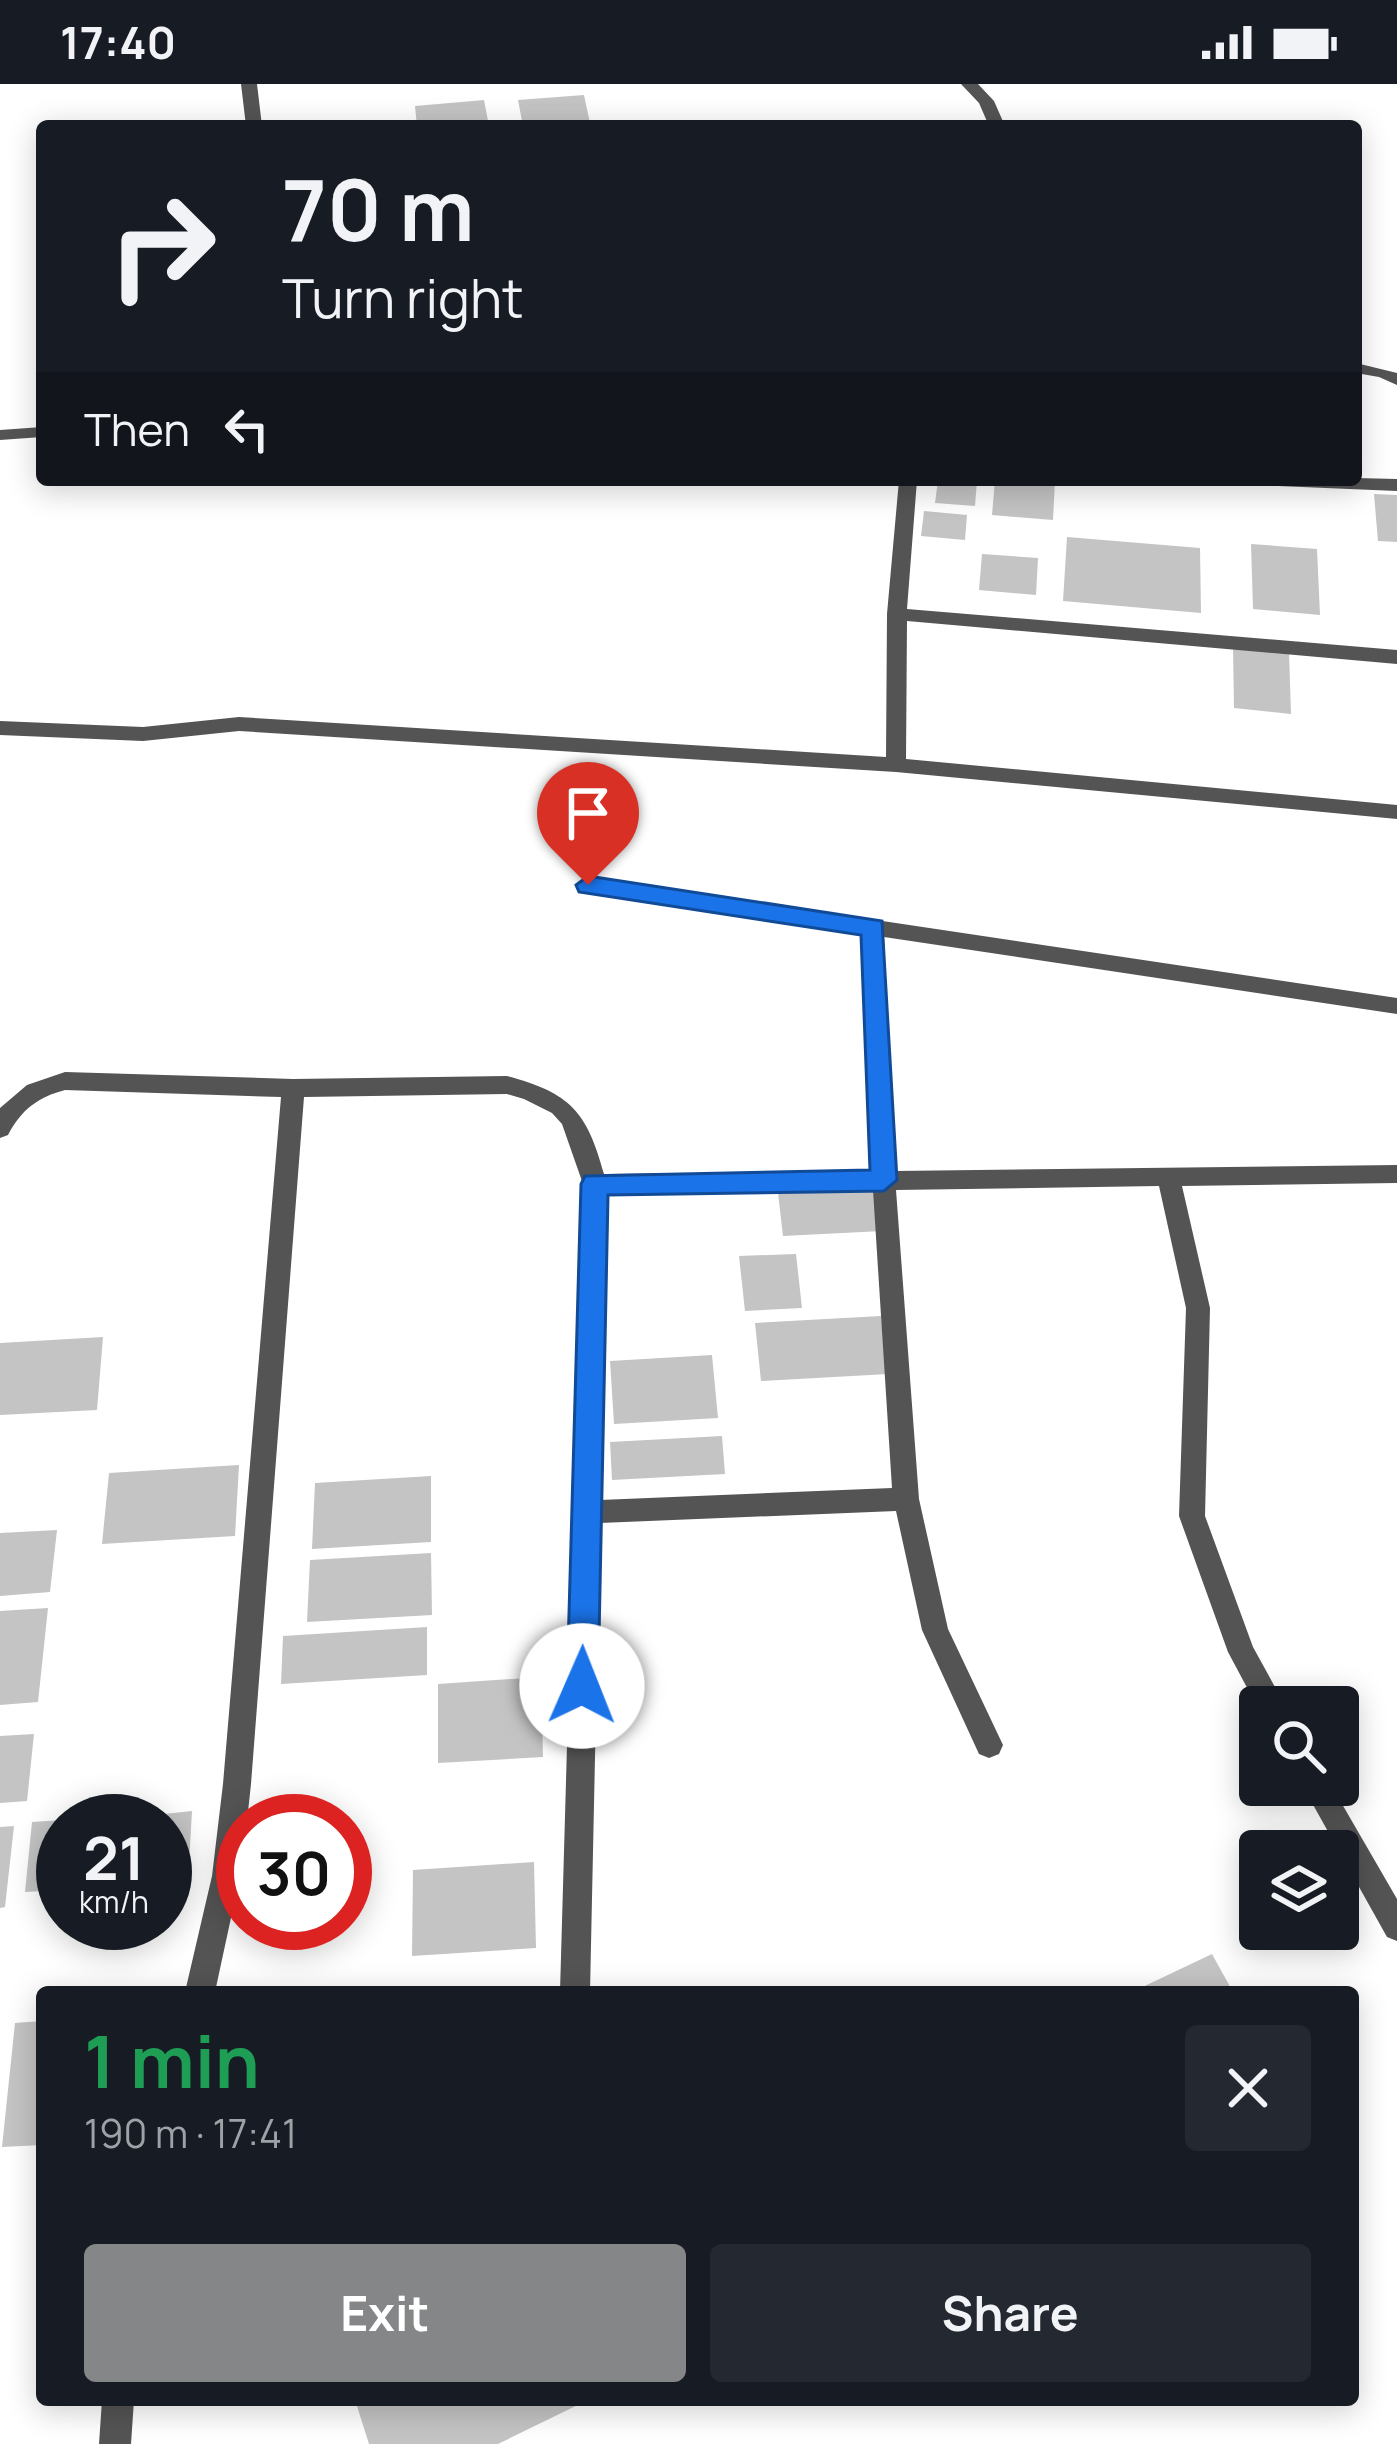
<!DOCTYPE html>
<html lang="en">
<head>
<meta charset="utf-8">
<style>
  :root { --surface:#171b24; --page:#242831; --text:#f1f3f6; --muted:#9ea1a6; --accent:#858687 }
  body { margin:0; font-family:Manrope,sans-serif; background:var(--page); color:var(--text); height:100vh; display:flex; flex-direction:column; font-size:45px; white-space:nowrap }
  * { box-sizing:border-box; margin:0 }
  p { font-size:39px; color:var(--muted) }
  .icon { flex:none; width:66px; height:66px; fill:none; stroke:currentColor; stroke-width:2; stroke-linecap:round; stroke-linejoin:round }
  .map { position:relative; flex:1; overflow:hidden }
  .side { position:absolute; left:36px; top:1902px; width:1323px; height:420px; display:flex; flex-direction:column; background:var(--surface); border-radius:12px; box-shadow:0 6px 30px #0003 }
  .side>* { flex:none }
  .banner { position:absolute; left:36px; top:36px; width:1326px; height:366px; border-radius:12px; box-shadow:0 6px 30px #0003; background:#171b24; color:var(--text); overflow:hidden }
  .fabs { position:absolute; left:1239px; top:1602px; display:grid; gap:24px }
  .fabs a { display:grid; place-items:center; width:120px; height:120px; border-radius:12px; background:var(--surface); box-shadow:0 6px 30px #0003; font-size:60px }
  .speed { position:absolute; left:36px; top:1710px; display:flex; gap:24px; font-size:60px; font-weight:700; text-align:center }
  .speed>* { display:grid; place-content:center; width:156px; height:156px; border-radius:50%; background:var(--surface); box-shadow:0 6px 30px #0003; line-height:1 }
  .speed small { font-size:30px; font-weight:400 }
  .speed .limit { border:18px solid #d22; background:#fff; color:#111 }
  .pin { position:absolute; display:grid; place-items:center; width:102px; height:102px; color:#fff; margin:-123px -51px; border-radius:50% 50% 50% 0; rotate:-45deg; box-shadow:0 0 12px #0007 }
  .pin .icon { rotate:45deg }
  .me { position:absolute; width:132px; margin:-66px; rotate:1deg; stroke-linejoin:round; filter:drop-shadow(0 0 9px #0008) }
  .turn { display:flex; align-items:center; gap:42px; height:252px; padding:0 48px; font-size:54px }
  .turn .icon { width:156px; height:156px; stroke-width:2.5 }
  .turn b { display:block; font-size:84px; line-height:102px }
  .then { display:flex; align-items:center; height:114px; padding:0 48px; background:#0003; gap:24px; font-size:45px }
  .round { display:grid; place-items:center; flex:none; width:126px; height:126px; border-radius:12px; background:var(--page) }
  .overview { display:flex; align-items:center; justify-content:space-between; height:204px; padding:0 48px }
  h1 { font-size:72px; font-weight:700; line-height:90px; color:#1e9e55 }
  .action { display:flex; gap:24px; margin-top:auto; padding:24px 48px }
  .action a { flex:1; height:138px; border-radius:12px; background:var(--accent); color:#fff; font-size:48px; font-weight:700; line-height:138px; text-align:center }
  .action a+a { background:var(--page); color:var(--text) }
  .status { display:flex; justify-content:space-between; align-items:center; height:84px; padding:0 60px; background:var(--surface); direction:ltr }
  .status svg { height:33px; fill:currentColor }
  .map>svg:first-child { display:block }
</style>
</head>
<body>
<div class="status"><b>17:40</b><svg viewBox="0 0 49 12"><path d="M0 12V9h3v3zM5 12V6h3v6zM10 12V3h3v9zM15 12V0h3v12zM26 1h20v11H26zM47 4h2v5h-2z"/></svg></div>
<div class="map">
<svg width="1397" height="2360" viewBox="0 0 1397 2360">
  <rect width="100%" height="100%" fill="#fff"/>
  <path fill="#c4c4c4" d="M 584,11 L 590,39 L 523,42 L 518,16 Z
    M 484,16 L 489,42 L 417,42 L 415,22 Z
    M 938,396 L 977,396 L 975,422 L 935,419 Z
    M 995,396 L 1055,396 L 1053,436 L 992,431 Z
    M 1374,410 L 1397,411 L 1397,458 L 1378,457 Z
    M 924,427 L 967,431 L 965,456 L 921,452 Z
    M 1067,453 L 1200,464 L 1201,529 L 1063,517 Z
    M 1251,460 L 1317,465 L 1320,531 L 1253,525 Z
    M 982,470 L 1038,474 L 1036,511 L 979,506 Z
    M 1233,563 L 1289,568 L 1291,630 L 1234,624 Z
    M 876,1104 L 882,1147 L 783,1152 L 778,1109 Z
    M 796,1170 L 802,1224 L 745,1227 L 739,1172 Z
    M 881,1232 L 888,1290 L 761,1297 L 755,1239 Z
    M 103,1253 L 97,1326 L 0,1331 L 0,1259 Z
    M 712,1271 L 718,1334 L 614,1340 L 610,1277 Z
    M 722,1352 L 725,1390 L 612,1396 L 610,1358 Z
    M 239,1381 L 235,1452 L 102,1460 L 109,1389 Z
    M 431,1392 L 431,1458 L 312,1465 L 315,1399 Z
    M 57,1446 L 50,1508 L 0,1512 L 0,1449 Z
    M 431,1469 L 432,1531 L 307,1538 L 310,1476 Z
    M 48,1524 L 38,1618 L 0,1621 L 0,1527 Z
    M 427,1543 L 427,1591 L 281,1600 L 283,1552 Z
    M 541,1593 L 543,1673 L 438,1679 L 438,1600 Z
    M 34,1650 L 27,1717 L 0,1719 L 0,1652 Z
    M 192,1727 L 188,1797 L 165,1799 L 165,1737 L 99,1737 Z
    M 63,1736 L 63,1806 L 25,1808 L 32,1738 Z
    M 14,1742 L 5,1823 L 0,1824 L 0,1743 Z
    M 534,1778 L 536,1864 L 412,1872 L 413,1786 Z
    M 1212,1870 L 1233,1908 L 1132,1908 Z
    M 42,1937 L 42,2061 L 2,2063 L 15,1939 Z
    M 355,2316 L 588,2316 L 498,2360 L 369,2360 Z"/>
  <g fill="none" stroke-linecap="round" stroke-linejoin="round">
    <path fill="#545454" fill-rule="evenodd" d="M 241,0 L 257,0 L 262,42 L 246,42 Z
      M 961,0 L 978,0 L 994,17 L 1005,42 L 989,42 L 979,19 Z
      M 1356,279 L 1397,289 L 1397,301 L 1379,293 L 1356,289 Z
      M 42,343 L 42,353 L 0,356 L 0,346 Z
      M 1356,394 L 1397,395 L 1397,407 L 1278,402 L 1269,396 Z
      M 899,396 L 917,396 L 907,525 L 1397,566 L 1397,580 L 907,537 L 906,675 L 1397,721 L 1397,735 L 896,688 L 239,647 L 143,657 L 0,651 L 0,637 L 143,643 L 239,633 L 886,673 L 887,530 Z
      M 588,793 L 1397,914 L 1397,930 L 884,853 L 895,1087 L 1397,1081 L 1397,1099 L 1182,1102 L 1210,1224 L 1205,1432 L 1253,1563 L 1286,1623 L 1260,1623 L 1260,1628 L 1228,1568 L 1179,1432 L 1186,1224 L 1159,1102 L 896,1106 L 919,1415 L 948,1545 L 1003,1661 L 999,1670 L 989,1674 L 979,1670 L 922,1546 L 896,1427 L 600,1439 L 590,1908 L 560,1908 L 583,1100 L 562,1040 L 552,1029 L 524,1015 L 507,1010 L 304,1013 L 251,1700 L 247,1737 L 243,1737 L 240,1792 L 215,1908 L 185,1908 L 212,1792 L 223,1700 L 281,1013 L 65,1006 C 38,1013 21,1026 8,1051 L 0,1054 L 0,1024 L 27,1001 L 65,988 L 293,995 L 507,992 C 570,1009 587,1027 604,1090 L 872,1087 L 862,850 L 581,806 L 577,801 ZM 873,1106 L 892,1404 L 600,1416 L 607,1109 Z
      M 1302,1701 L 1331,1701 L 1397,1815 L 1397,1857 L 1387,1853 Z
      M 102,2316 L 134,2316 L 131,2360 L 99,2360 Z"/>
  </g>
  <path fill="#1a73e8" stroke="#114b97" stroke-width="3" d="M 588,792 L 882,837 L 897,1096 L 884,1107 L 608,1111 L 598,1602 L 593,1613 L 582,1617 L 571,1613 L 567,1602 L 581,1100 L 585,1092 L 870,1086 L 861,851 L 579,808 L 576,801 Z"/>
</svg>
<div class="fabs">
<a><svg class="icon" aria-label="search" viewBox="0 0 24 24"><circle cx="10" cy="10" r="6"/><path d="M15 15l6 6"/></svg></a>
<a><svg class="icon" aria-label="layers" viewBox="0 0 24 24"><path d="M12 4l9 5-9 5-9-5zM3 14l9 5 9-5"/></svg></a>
</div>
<div class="speed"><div>21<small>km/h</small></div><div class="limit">30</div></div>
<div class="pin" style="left:588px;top:801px;background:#d93025"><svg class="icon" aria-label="arrive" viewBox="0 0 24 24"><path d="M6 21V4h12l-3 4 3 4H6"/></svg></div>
<svg class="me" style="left:582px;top:1602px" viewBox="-20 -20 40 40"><circle r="19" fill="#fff"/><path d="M0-13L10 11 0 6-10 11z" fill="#1a73e8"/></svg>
<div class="banner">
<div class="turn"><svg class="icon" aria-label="right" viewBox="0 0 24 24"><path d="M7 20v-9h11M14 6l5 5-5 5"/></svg><div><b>70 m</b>Turn right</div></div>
<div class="then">Then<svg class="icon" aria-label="left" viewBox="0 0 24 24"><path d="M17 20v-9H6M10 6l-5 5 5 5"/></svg></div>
</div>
<section class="side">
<div class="overview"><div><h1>1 min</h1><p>190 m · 17:41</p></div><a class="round"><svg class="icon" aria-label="close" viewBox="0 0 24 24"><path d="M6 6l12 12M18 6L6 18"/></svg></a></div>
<div class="action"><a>Exit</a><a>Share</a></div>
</section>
</div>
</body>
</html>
